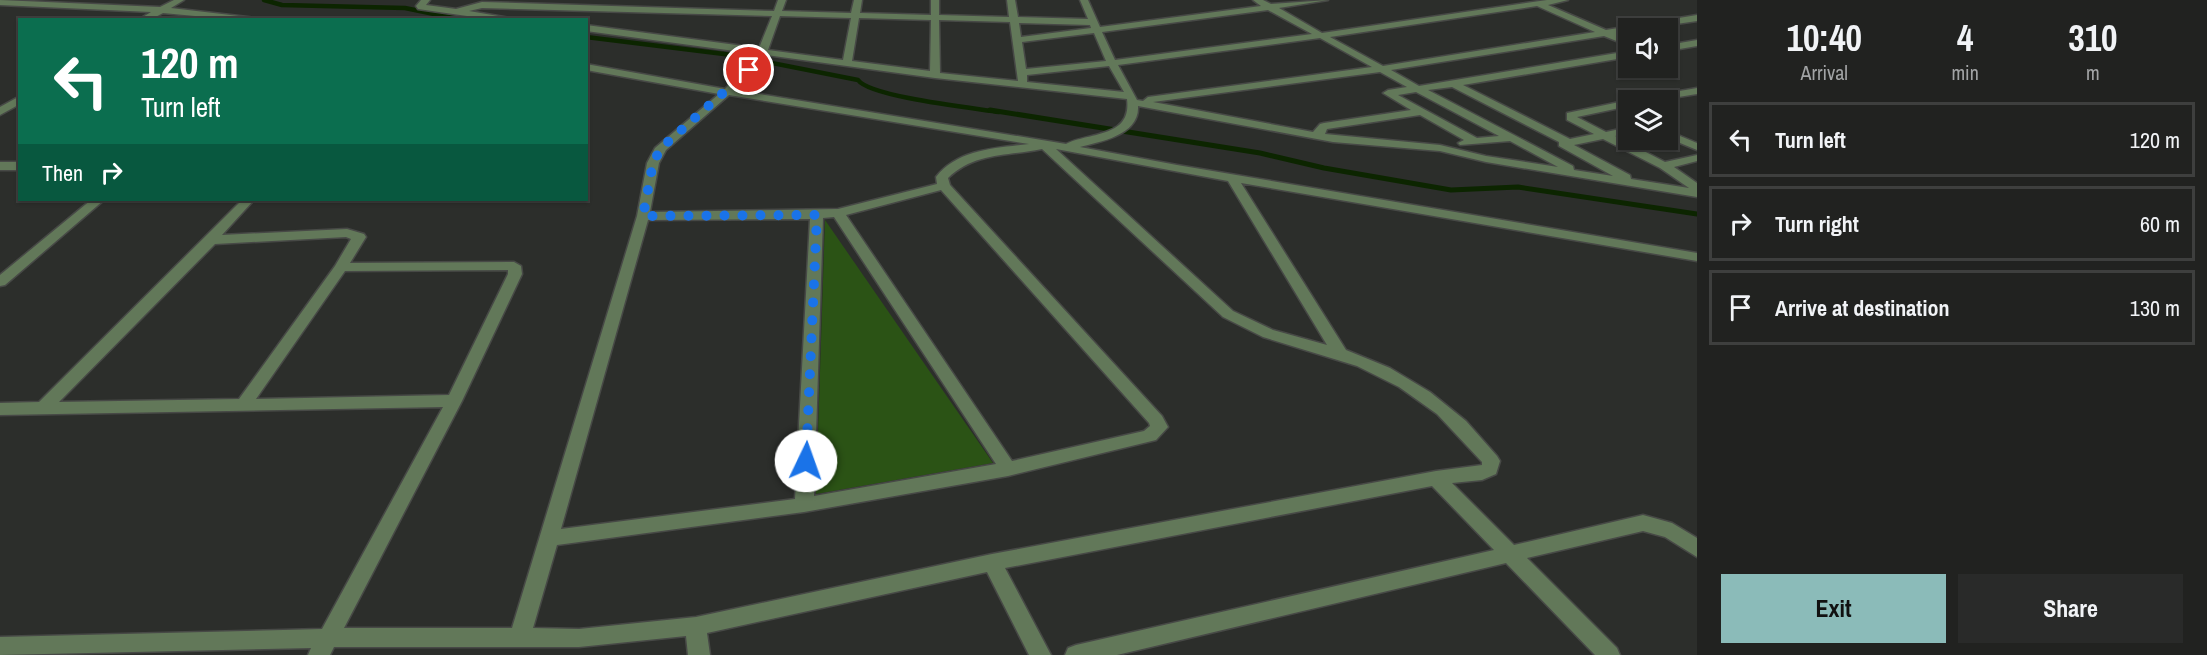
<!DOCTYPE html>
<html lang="en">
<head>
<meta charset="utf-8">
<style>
  :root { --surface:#212220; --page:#292a29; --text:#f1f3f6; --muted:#a2a4a5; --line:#3e3f3e; --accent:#8bbbb9 }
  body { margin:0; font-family:"Archivo Narrow",sans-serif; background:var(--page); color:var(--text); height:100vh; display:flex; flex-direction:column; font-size:22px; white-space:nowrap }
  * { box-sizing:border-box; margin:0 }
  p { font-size:20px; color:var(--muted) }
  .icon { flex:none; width:33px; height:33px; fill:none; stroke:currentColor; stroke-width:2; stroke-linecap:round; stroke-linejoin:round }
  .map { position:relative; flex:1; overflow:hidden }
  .panel { display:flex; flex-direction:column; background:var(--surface); width:510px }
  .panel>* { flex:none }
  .hud { position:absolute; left:18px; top:18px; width:570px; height:183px; border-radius:0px; box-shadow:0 2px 4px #0004,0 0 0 2px var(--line); background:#0b6e4f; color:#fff; overflow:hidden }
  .controls { position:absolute; left:1618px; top:18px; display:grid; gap:12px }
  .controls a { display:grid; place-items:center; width:60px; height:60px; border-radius:0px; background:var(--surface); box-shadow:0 2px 4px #0004,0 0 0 2px var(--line); font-size:30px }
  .pin { position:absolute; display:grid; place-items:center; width:51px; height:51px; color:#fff; margin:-26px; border:3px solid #fff; border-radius:50%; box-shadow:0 2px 6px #0007 }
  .me { position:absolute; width:66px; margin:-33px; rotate:3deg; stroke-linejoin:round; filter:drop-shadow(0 0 4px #0008) }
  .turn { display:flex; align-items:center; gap:21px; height:126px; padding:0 24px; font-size:27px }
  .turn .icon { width:78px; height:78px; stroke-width:2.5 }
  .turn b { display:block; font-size:42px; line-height:51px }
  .then { display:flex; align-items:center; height:57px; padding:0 24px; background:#0003; gap:12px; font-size:22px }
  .eta { display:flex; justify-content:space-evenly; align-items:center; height:102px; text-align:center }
  .eta b { font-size:36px; font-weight:700; line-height:42px }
  .button { display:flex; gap:12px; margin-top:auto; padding:12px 24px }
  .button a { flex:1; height:69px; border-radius:0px; background:var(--accent); color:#111; font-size:24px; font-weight:700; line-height:69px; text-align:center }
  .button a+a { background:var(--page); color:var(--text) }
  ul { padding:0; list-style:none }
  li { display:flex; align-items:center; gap:18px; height:75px; margin:0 12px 9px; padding:0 12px; border:3px solid var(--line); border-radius:0px }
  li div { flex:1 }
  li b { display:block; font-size:22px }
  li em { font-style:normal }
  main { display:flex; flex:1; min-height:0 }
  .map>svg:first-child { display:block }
</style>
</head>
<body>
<main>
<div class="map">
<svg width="1697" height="655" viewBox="0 0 1697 655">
  <rect width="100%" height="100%" fill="#2c2e2b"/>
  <path fill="#2b5315" d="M 825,220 L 993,463 L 816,494 Z"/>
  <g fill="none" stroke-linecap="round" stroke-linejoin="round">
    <path stroke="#0c2500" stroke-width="4.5" d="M 264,0 L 282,5 L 405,8 L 463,20
      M 586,37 L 732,55 L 858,80 C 870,97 974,108 999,112"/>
    <path stroke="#0c2500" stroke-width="5" d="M 990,110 L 1260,153 L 1324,168 L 1451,190 L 1518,187 L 1697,214"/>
    <defs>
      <path id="minor" d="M 0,0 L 160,7 L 174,0 L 184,0 L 171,8 L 274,20 L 237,20 L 163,13 L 150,20 L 138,20 L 151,12 L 0,5 Z
        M 421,0 L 430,0 L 426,5 L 456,9 L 482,2 L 774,11 L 778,0 L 786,0 L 782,11 L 851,13 L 854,0 L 862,0 L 860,13 L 931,15 L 931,0 L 939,0 L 939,15 L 1009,17 L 1007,0 L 1015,0 L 1018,17 L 1088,19 L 1080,0 L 1088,0 L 1100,27 L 1261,6 L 1253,0 L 1263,0 L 1271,4 L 1328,0 L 1279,8 L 1322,33 L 1547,0 L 1568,0 L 1548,5 L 1606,30 L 1697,15 L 1697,21 L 1649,28 L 1629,28 L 1629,32 L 1616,34 L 1629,40 L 1629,46 L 1604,36 L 1391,70 L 1419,86 L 1629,51 L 1629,57 L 1463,85 L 1570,139 L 1594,134 L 1567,120 L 1567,113 L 1629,100 L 1632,100 L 1629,100 L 1629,106 L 1577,117 L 1606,132 L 1629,127 L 1629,133 L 1615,136 L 1665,162 L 1697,155 L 1697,161 L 1674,167 L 1697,183 L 1697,197 L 1486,162 L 1440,151 L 1333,142 L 1138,106 C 1140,135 1100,142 1080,147 L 1177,165 L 1697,253 L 1697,261 L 1241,183 L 1346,350 L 1390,368 L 1430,392 L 1466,421 L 1497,456 L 1500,461 L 1496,474 L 1482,480 L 1452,483 L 1514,545 L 1643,515 L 1672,523 L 1697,538 L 1697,557 L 1665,537 L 1643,531 L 1527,558 L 1617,648 L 1620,655 L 1595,655 L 1506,563 L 1117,655 L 1065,655 L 1068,648 L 1076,645 L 1494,550 L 1432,486 L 1005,568 L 1051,655 L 1029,655 L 987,572 L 707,633 L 710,655 L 688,655 L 686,636 L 579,647 L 334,647 L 330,655 L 308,655 L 311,648 L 0,655 L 0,637 L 322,629 L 443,407 L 0,415 L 0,403 L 39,402 L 242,200 L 254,200 L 222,235 L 347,229 L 364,234 L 366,237 L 350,263 L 514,262 L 521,266 L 522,274 L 462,401 L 344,628 L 512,628 L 637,216 L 647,163 L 655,148 L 719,94 L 586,70 L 586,64 L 725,89 L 757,54 L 586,31 L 586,25 L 759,48 L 772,16 L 482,8 L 469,11 L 522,20 L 495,20 L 418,9 L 416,6 ZM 1537,6 L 1595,32 L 1383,66 L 1330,37 ZM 1268,10 L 1312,34 L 1115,60 L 1102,32 ZM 780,16 L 851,18 L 843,60 L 768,50 ZM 859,18 L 931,20 L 930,71 L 852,61 ZM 939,20 L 1010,22 L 1018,81 L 940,73 ZM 1019,23 L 1090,25 L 1091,28 L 1021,37 ZM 1094,33 L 1106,61 L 1026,69 L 1022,42 ZM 1320,38 L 1372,67 L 1148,97 L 1143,101 L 1137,100 L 1118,65 ZM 766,55 L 935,78 L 1127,99 C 1132,138 1090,132 1066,144 L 735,90 ZM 1109,66 L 1124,92 L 1027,82 L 1027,75 ZM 1380,72 L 1407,87 L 1388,90 L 1383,93 L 1411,110 L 1324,123 L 1320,124 L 1313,132 L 1153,102 ZM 1452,87 L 1559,142 L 1559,146 L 1613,176 L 1574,170 L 1573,166 L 1428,90 ZM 1416,92 L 1499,136 L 1477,138 L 1398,95 ZM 729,95 L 1029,144 C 996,148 958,149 936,177 L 937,184 L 838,209 L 650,212 L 659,163 L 666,150 ZM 1420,115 L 1464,140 L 1458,143 L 1460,145 L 1510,141 L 1558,167 L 1486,156 L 1440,145 L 1325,134 L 1327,129 ZM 1603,139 L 1660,168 L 1689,188 L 1631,179 L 1630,175 L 1574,145 ZM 1042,149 L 1223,317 L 1263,337 L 1357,366 L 1399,387 L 1437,414 L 1482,462 L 1482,465 L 1436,471 L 992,554 L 696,617 L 579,629 L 533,628 L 557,545 L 804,512 L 1008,476 L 1156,440 L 1168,427 L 1162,416 L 950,185 L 948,178 C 974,152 1009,156 1042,149 ZM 1056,149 L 1228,181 L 1327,345 L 1273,330 L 1233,311 ZM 941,190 L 1149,423 L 1150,426 L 1144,431 L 1012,461 L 846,215 ZM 834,217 L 996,464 L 814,496 L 823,218 ZM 810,219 L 795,499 L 561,529 L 648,220 ZM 346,237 L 351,239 L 335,266 L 239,399 L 59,402 L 215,244 ZM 508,270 L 508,274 L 449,395 L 256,399 L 345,271 Z
        M 1697,40 L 1697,46 L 1668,51 L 1668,45 Z
        M 1697,88 L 1697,94 L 1660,100 L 1640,100 L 1645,97 Z
        M 20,96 L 20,104 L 0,115 L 0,107 Z
        M 1668,131 L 1697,143 L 1697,150 L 1668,138 Z
        M 0,162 L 20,162 L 20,170 L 0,170 Z
        M 91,200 L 104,200 L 5,285 L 0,286 L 0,275 Z"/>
    </defs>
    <use href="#minor" stroke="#474946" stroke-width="3"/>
    <use href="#minor" fill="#627859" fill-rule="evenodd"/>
  </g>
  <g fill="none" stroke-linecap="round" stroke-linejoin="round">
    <path stroke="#1a73e8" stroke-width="10" stroke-dasharray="0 18" d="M 749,70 L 661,148 L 653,163 L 643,216 L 817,215 L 806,461"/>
  </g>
</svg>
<div class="controls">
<a><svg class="icon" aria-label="sound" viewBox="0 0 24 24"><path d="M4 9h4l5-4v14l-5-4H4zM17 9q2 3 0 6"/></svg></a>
<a><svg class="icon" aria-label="layers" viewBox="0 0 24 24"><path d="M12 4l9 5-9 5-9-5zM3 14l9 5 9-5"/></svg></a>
</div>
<div class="pin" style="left:749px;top:70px;background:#d93025"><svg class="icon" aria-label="arrive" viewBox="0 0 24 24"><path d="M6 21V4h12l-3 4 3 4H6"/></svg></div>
<svg class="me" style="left:806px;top:461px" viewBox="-20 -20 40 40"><circle r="19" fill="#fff"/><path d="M0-13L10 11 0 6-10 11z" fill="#1a73e8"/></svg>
<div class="hud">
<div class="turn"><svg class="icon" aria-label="left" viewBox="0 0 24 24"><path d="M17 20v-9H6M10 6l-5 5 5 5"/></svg><div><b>120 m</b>Turn left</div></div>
<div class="then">Then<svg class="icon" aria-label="right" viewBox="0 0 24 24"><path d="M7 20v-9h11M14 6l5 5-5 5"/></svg></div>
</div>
</div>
<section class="panel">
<div class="eta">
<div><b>10:40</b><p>Arrival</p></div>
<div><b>4</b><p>min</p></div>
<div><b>310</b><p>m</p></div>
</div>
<ul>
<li><svg class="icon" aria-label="left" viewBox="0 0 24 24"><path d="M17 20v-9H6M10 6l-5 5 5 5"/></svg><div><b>Turn left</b></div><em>120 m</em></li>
<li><svg class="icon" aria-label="right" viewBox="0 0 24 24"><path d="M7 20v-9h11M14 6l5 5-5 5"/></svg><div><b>Turn right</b></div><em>60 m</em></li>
<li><svg class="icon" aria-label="arrive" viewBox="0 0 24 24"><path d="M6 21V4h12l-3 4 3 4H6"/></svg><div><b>Arrive at destination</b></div><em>130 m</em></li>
</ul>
<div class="button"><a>Exit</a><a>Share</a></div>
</section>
</main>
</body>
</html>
